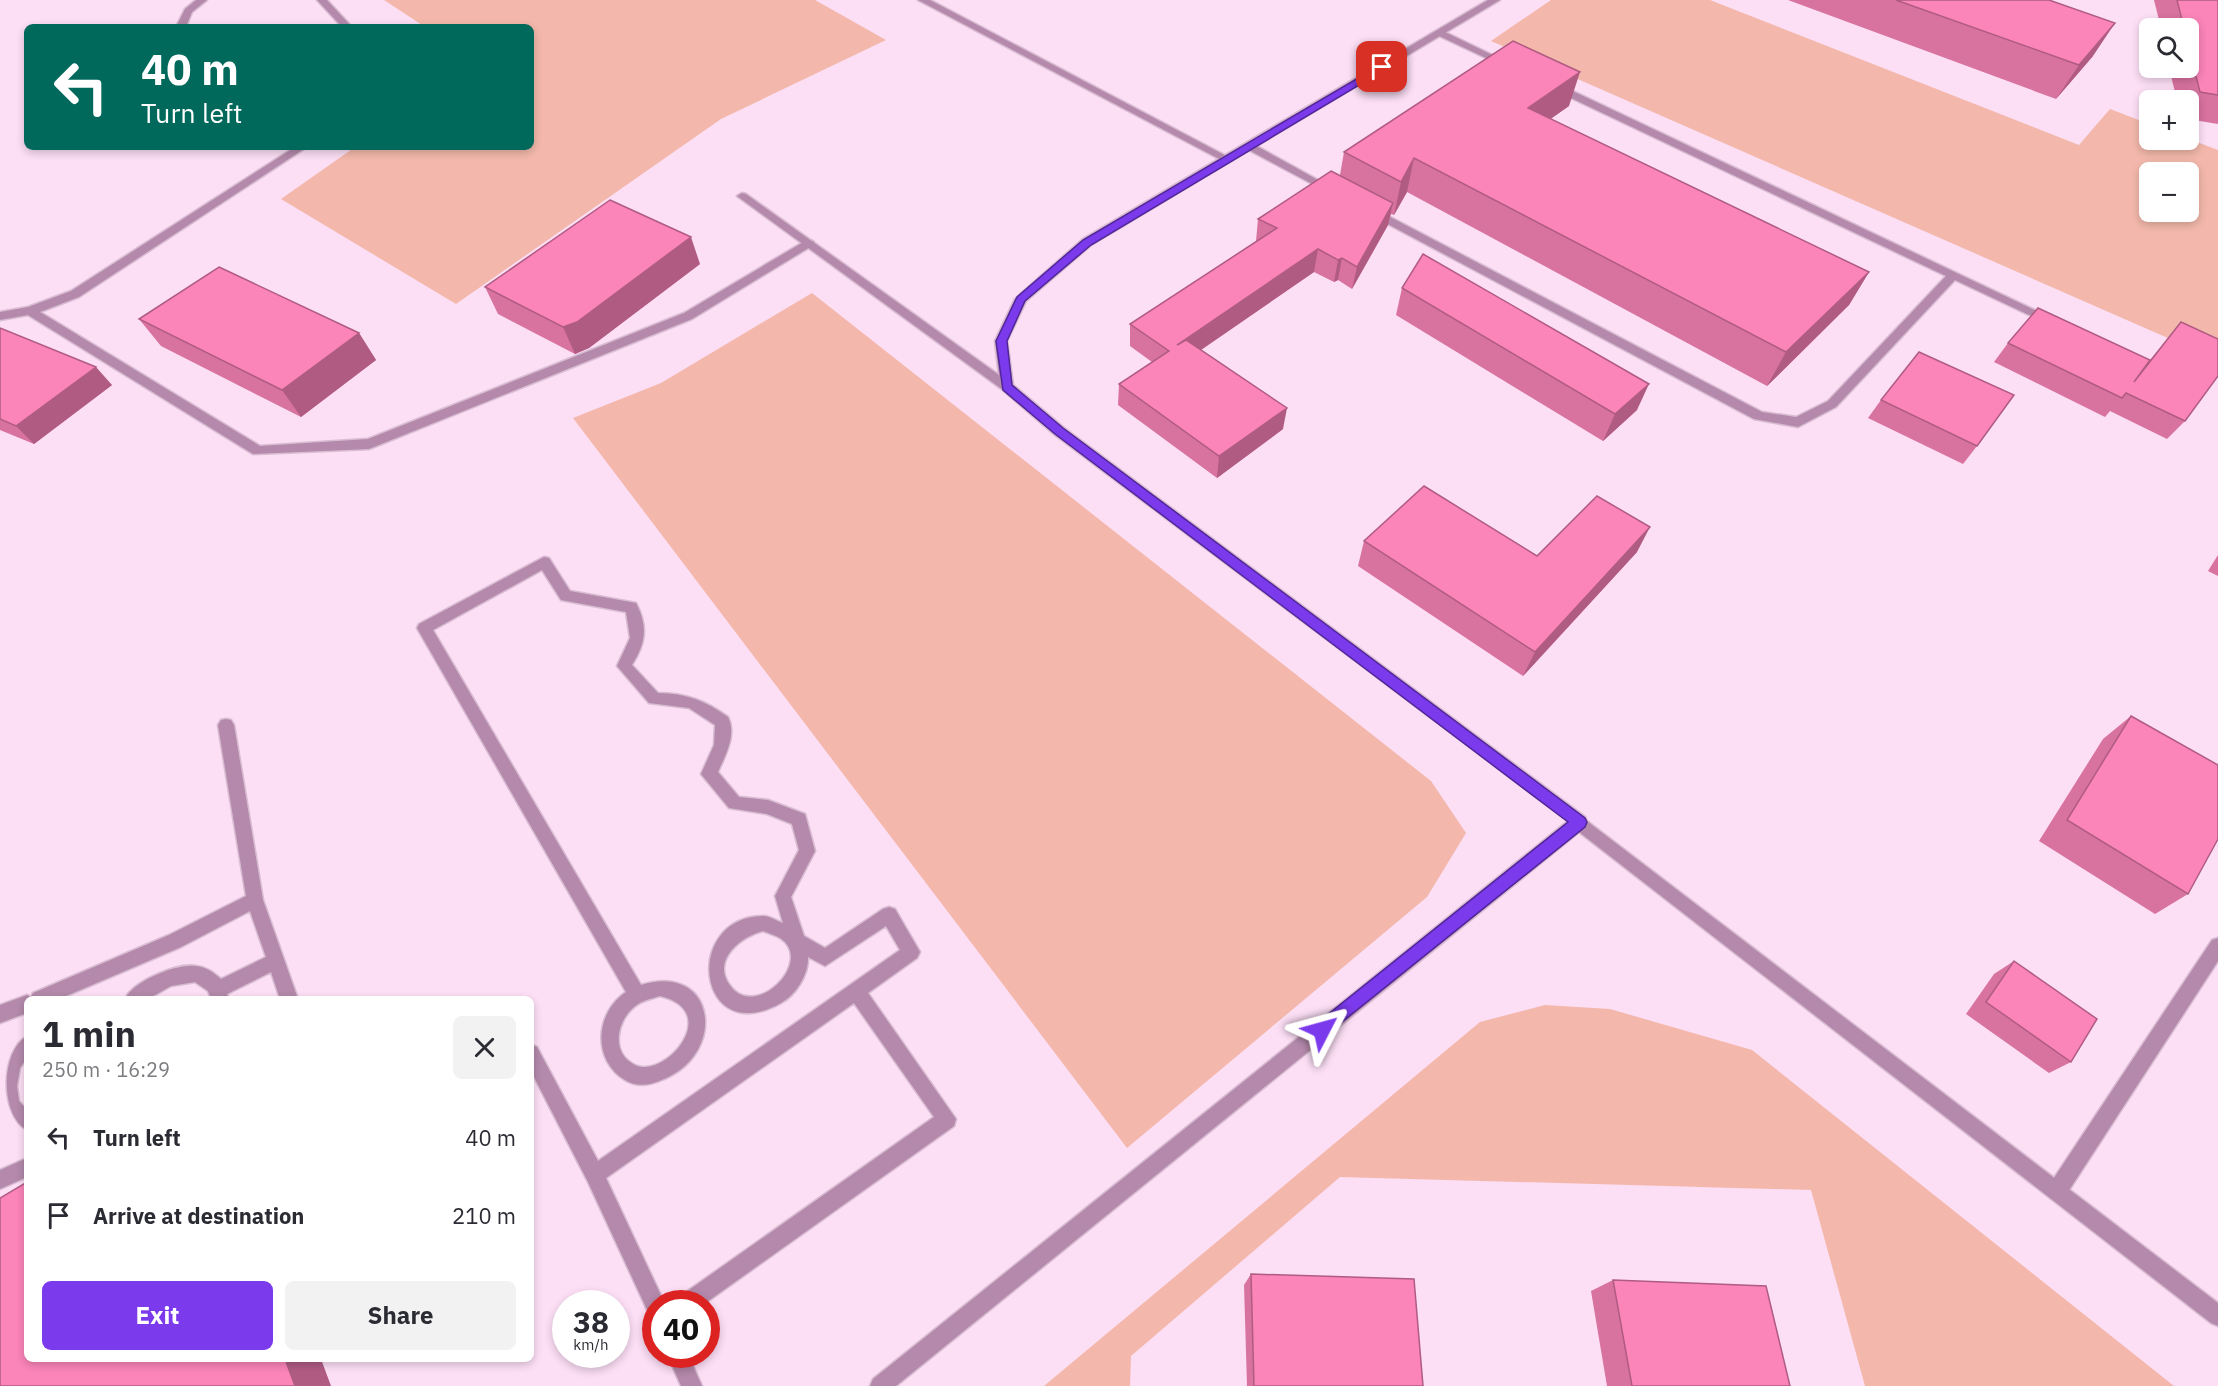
<!DOCTYPE html>
<html lang="en">
<head>
<meta charset="utf-8">
<style>
  :root { --surface:#fff; --page:#f2f2f3; --text:#2b2b33; --muted:#7c7c81; --accent:#7c3aed }
  body { margin:0; font-family:"IBM Plex Sans",sans-serif; background:var(--page); color:var(--text); height:100vh; display:flex; flex-direction:column; font-size:22px; white-space:nowrap }
  * { box-sizing:border-box; margin:0 }
  p { font-size:20px; color:var(--muted) }
  .icon { flex:none; width:33px; height:33px; fill:none; stroke:currentColor; stroke-width:2; stroke-linecap:round; stroke-linejoin:round }
  .map { position:relative; flex:1; overflow:hidden }
  .drawer { position:absolute; left:24px; top:996px; width:510px; height:366px; display:flex; flex-direction:column; background:var(--surface); border-radius:9px; box-shadow:0 3px 9px #0003 }
  .drawer>* { flex:none }
  .hud { position:absolute; left:24px; top:24px; width:510px; height:126px; border-radius:9px; box-shadow:0 3px 9px #0003; background:#00695c; color:#fff; overflow:hidden }
  .fabs { position:absolute; left:2139px; top:18px; display:grid; gap:12px }
  .fabs a { display:grid; place-items:center; width:60px; height:60px; border-radius:9px; background:var(--surface); box-shadow:0 3px 9px #0003; font-size:30px }
  .speed { position:absolute; left:552px; top:1290px; display:flex; gap:12px; font-size:30px; font-weight:700; text-align:center }
  .speed>* { display:grid; place-content:center; width:78px; height:78px; border-radius:50%; background:var(--surface); box-shadow:0 3px 9px #0003; line-height:1 }
  .speed small { font-size:15px; font-weight:400 }
  .speed .limit { border:9px solid #d22; background:#fff; color:#111 }
  .pin { position:absolute; display:grid; place-items:center; width:51px; height:51px; color:#fff; margin:-26px; border-radius:12px; box-shadow:0 3px 9px #0006 }
  .me { position:absolute; width:66px; margin:-33px; rotate:51deg; stroke-linejoin:round; filter:drop-shadow(0 0 4px #0008) }
  .turn { display:flex; align-items:center; gap:21px; height:126px; padding:0 18px; font-size:27px }
  .turn .icon { width:78px; height:78px; stroke-width:2.5 }
  .turn b { display:block; font-size:42px; line-height:51px }
  .round { display:grid; place-items:center; flex:none; width:63px; height:63px; border-radius:9px; background:var(--page) }
  .overview { display:flex; align-items:center; justify-content:space-between; height:102px; padding:0 18px }
  h1 { font-size:36px; font-weight:700; line-height:45px }
  .primary-button { display:flex; gap:12px; margin-top:auto; padding:12px 18px }
  .primary-button a { flex:1; height:69px; border-radius:9px; background:var(--accent); color:#fff; font-size:24px; font-weight:700; line-height:69px; text-align:center }
  .primary-button a+a { background:var(--page); color:var(--text) }
  ul { padding:0; list-style:none }
  li { display:flex; align-items:center; gap:18px; height:78px; padding:0 18px }
  li div { flex:1 }
  li b { display:block; font-size:22px }
  li em { font-style:normal }
  .map>svg:first-child { display:block }
</style>
</head>
<body>
<div class="map">
<svg width="2218" height="1386" viewBox="0 0 2218 1386">
  <rect width="100%" height="100%" fill="#fcdef5"/>
  <path fill="#f3b8ab" fill-rule="evenodd" d="M 384,0 L 815,0 L 886,40 L 721,119 L 456,304 L 281,199 L 355,147 L 531,147 L 531,27 L 425,27 Z
    M 1551,0 L 1710,0 L 2079,145 L 2110,109 L 2149,124 L 2150,140 L 2189,139 L 2218,150 L 2218,360 L 1491,41 ZM 2150,172 L 2188,172 L 2188,212 L 2150,212 Z
    M 812,293 L 1431,781 L 1466,833 L 1427,897 L 1127,1148 L 573,418 L 661,383 Z
    M 1545,1005 L 1610,1009 L 1752,1050 L 2174,1386 L 1865,1386 L 1811,1190 L 1340,1177 L 1131,1356 L 1130,1386 L 1044,1386 L 1480,1022 Z"/>
  <g fill="none" stroke-linecap="round" stroke-linejoin="round">
    <defs>
      <path id="service" d="M 196,0 L 207,0 L 192,12 L 186,27 L 176,27 L 185,9 Z
        M 317,0 L 327,0 L 352,27 L 342,27 Z
        M 918,0 L 930,0 L 1232,159 L 1223,161 Z
        M 1437,31 L 1443,31 L 1513,65 L 1505,67 L 1437,35 Z
        M 1550,84 L 1558,84 L 2039,312 L 2037,315 L 2029,315 L 1955,280 L 1836,407 L 1798,427 L 1754,419 L 1367,213 L 1367,209 L 1375,209 L 1762,412 L 1796,417 L 1828,401 L 1946,276 L 1550,88 Z
        M 1245,144 L 1253,144 L 1338,191 L 1329,193 L 1245,148 Z
        M 295,147 L 307,147 L 79,297 L 40,312 L 260,446 L 368,439 L 684,313 L 805,241 L 813,241 L 815,244 L 692,319 L 369,449 L 253,454 L 28,315 L 0,320 L 0,312 L 28,307 L 71,291 Z
        M 544,557 L 549,558 L 570,591 L 636,603 C 648,626 646,643 632,665 L 658,693 C 686,693 706,701 728,717 C 737,735 725,756 718,772 L 739,797 L 768,800 L 805,814 L 815,851 L 791,897 L 804,936 L 825,948 L 883,909 L 889,907 L 895,909 L 920,952 L 917,958 L 868,993 L 956,1119 L 954,1126 L 704,1304 L 676,1304 L 679,1297 L 934,1117 L 854,1003 L 606,1178 L 665,1304 L 656,1304 L 656,1317 L 649,1314 L 588,1182 L 531,1071 L 531,1044 L 537,1047 L 598,1161 L 900,950 L 886,926 L 825,966 L 808,957 C 809,974 796,995 781,1003 C 697,1050 682,918 762,916 C 768,915 777,921 783,923 L 775,896 L 799,850 L 792,824 L 767,814 L 729,808 L 701,774 L 714,745 L 715,725 L 689,708 L 649,703 L 617,666 L 630,638 L 626,612 L 561,600 L 542,570 L 433,630 L 641,985 C 715,962 728,1052 664,1079 C 651,1085 638,1088 625,1080 C 592,1060 595,1013 626,992 L 417,628 L 419,624 ZM 763,931 C 768,933 775,935 780,938 C 816,961 754,1023 729,984 C 712,959 742,936 763,931 ZM 660,996 C 724,1011 665,1080 635,1065 C 610,1053 617,1021 634,1007 C 642,1000 651,999 660,996 Z
        M 226,719 L 231,720 L 234,725 L 263,900 L 298,999 L 280,999 L 271,972 L 227,994 L 229,999 L 211,999 L 208,991 L 195,982 L 171,986 L 148,999 L 125,999 C 133,981 177,963 196,966 C 206,967 213,972 221,979 L 266,957 L 250,911 L 181,947 L 59,999 L 27,999 L 27,1013 L 0,1023 L 0,1005 L 27,995 L 31,997 L 33,993 L 169,935 L 246,896 L 218,725 L 221,720 Z
        M 2218,938 L 2218,961 L 2064,1198 L 2057,1201 L 2050,1198 L 2047,1191 L 2050,1184 L 2212,940 Z
        M 27,1036 L 27,1058 L 20,1068 L 17,1086 L 19,1101 L 27,1110 L 27,1130 C 0,1115 0,1052 27,1036 Z
        M 27,1158 L 27,1177 L 0,1189 L 0,1170 Z
        M 667,1354 L 688,1354 L 702,1386 L 681,1386 Z"/>
      <path id="minor" d="M 1488,0 L 1500,0 L 1091,245 L 1026,301 L 1007,341 L 1013,385 L 1064,428 L 1585,817 L 1587,822 L 1585,827 L 1579,829 L 1054,434 L 1003,390 L 737,196 L 742,193 L 746,194 L 999,375 L 995,341 L 1015,299 L 1083,239 Z"/>
      <path id="tertiary" d="M 1579,815 L 2218,1303 L 2218,1326 L 2211,1323 L 1579,832 L 896,1386 L 870,1386 L 873,1379 L 1573,817 Z"/>
    </defs>
    <use href="#service" stroke="#d8bcd2" stroke-width="3"/>
    <use href="#minor" stroke="#d8bcd2" stroke-width="3"/>
    <use href="#tertiary" stroke="#d8bcd2" stroke-width="3"/>
    <use href="#service" fill="#b489ab" fill-rule="evenodd"/>
    <use href="#minor" fill="#b489ab" fill-rule="evenodd"/>
    <use href="#tertiary" fill="#b489ab" fill-rule="evenodd"/>
  </g>
  <path fill="#d8729f" d="M 1788,0 L 2049,0 L 2093,56 L 2056,99 Z
    M 2154,0 L 2218,0 L 2218,124 L 2188,119 L 2188,100 L 2177,100 L 2169,68 L 2188,68 L 2188,28 L 2161,28 Z
    M 1569,106 L 1550,119 L 1869,272 L 1849,305 L 1767,386 L 1407,192 L 1394,215 L 1391,214 L 1388,225 L 1352,289 L 1338,280 L 1334,282 L 1314,272 L 1201,350 L 1283,429 L 1217,478 L 1118,405 L 1119,384 L 1152,362 L 1130,346 L 1130,324 L 1257,241 L 1256,241 L 1258,219 L 1340,175 L 1344,152 Z
    M 700,264 L 589,348 L 575,354 L 498,314 L 485,287 Z
    M 1402,288 L 1637,410 L 1603,441 L 1396,315 Z
    M 139,319 L 359,333 L 376,360 L 301,417 L 161,346 Z
    M 2181,322 L 2185,421 L 2167,439 L 2110,411 L 2105,417 L 1994,362 L 2008,343 L 2150,360 Z
    M 0,328 L 112,385 L 34,444 L 0,430 Z
    M 1881,400 L 1977,446 L 1963,464 L 1868,418 Z
    M 1364,541 L 1537,556 L 1637,552 L 1523,676 L 1358,566 Z
    M 2218,555 L 2218,576 L 2208,571 Z
    M 2131,716 L 2188,894 L 2155,914 L 2039,841 L 2103,739 Z
    M 2014,961 L 2071,1062 L 2049,1073 L 1966,1014 L 1994,974 Z
    M 1251,1274 L 1423,1386 L 1247,1386 L 1244,1285 Z
    M 1613,1280 L 1790,1386 L 1607,1386 L 1591,1291 Z"/>
  <path fill="#b05c82" d="M 2115,23 L 2093,56 L 2056,99 L 2079,65 Z
    M 1580,72 L 1569,106 L 1518,142 L 1528,108 Z
    M 1414,158 L 1407,192 L 1394,215 L 1401,182 Z
    M 1393,203 L 1388,225 L 1352,289 L 1357,267 Z
    M 691,237 L 700,264 L 589,348 L 575,354 L 563,327 Z
    M 1318,249 L 1314,272 L 1176,367 L 1177,345 Z
    M 1342,258 L 1338,280 L 1334,282 L 1338,260 Z
    M 1869,272 L 1849,305 L 1767,386 L 1786,352 Z
    M 359,333 L 376,360 L 301,417 L 282,390 Z
    M 96,367 L 112,385 L 34,444 L 16,426 Z
    M 1649,384 L 1637,410 L 1603,441 L 1615,414 Z
    M 1287,408 L 1283,429 L 1217,478 L 1219,456 Z
    M 1650,527 L 1637,552 L 1523,676 L 1535,652 Z
    M 285,1359 L 321,1359 L 331,1386 L 295,1386 Z"/>
  <path fill="#fb84b9" stroke="#b05c82" stroke-width="1.5" d="M 1896,0 L 2049,0 L 2115,23 L 2079,65 Z
    M 2177,0 L 2218,0 L 2218,95 L 2200,92 L 2188,45 L 2188,28 L 2184,28 Z
    M 1513,41 L 1580,72 L 1528,108 L 1869,272 L 1786,352 L 1414,158 L 1401,182 L 1344,152 Z
    M 1331,171 L 1393,203 L 1357,267 L 1342,258 L 1338,260 L 1318,249 L 1177,345 L 1186,340 L 1287,408 L 1219,456 L 1119,384 L 1169,351 L 1130,324 L 1277,228 L 1258,219 Z
    M 610,200 L 691,237 L 577,322 L 563,327 L 485,287 Z
    M 1423,254 L 1649,384 L 1615,414 L 1402,288 Z
    M 219,267 L 359,333 L 282,390 L 139,319 Z
    M 2038,308 L 2150,360 L 2134,382 L 2181,322 L 2218,339 L 2218,376 L 2185,421 L 2126,393 L 2122,398 L 2008,343 Z
    M 0,328 L 96,367 L 16,426 L 0,419 Z
    M 1919,352 L 2014,395 L 1977,446 L 1881,400 Z
    M 1424,486 L 1537,556 L 1597,496 L 1650,527 L 1535,652 L 1364,541 Z
    M 2131,716 L 2218,765 L 2218,839 L 2188,894 L 2067,820 Z
    M 2014,961 L 2097,1019 L 2071,1062 L 1986,1002 Z
    M 27,1182 L 27,1359 L 285,1359 L 295,1386 L 0,1386 L 0,1198 Z
    M 1251,1274 L 1414,1279 L 1423,1386 L 1254,1386 Z
    M 1613,1280 L 1766,1286 L 1790,1386 L 1632,1386 Z"/>
  <path fill="#7c3aed" stroke="#51269a" stroke-width="1.5" d="M 1382,64 L 1387,67 L 1386,69 L 1091,245 L 1025,301 L 1007,341 L 1012,385 L 1063,428 L 1585,818 L 1587,822 L 1585,827 L 1322,1038 L 1316,1036 L 1314,1030 L 1316,1024 L 1568,822 L 1055,434 L 1003,390 L 996,341 L 1017,297 L 1083,240 Z"/>
</svg>
<div class="fabs">
<a><svg class="icon" aria-label="search" viewBox="0 0 24 24"><circle cx="10" cy="10" r="6"/><path d="M15 15l6 6"/></svg></a>
<a>+</a>
<a>−</a>
</div>
<div class="speed"><div>38<small>km/h</small></div><div class="limit">40</div></div>
<div class="pin" style="left:1382px;top:67px;background:#d93025"><svg class="icon" aria-label="arrive" viewBox="0 0 24 24"><path d="M6 21V4h12l-3 4 3 4H6"/></svg></div>
<svg class="me" style="left:1322px;top:1030px" viewBox="-20 -20 40 40"><path d="M0-17L14 15 0 8-14 15z" fill="#7c3aed" stroke="#fff" stroke-width="4"/></svg>
<div class="hud">
<div class="turn"><svg class="icon" aria-label="left" viewBox="0 0 24 24"><path d="M17 20v-9H6M10 6l-5 5 5 5"/></svg><div><b>40 m</b>Turn left</div></div>
</div>
<section class="drawer">
<div class="overview"><div><h1>1 min</h1><p>250 m · 16:29</p></div><a class="round"><svg class="icon" aria-label="close" viewBox="0 0 24 24"><path d="M6 6l12 12M18 6L6 18"/></svg></a></div>
<ul>
<li><svg class="icon" aria-label="left" viewBox="0 0 24 24"><path d="M17 20v-9H6M10 6l-5 5 5 5"/></svg><div><b>Turn left</b></div><em>40 m</em></li>
<li><svg class="icon" aria-label="arrive" viewBox="0 0 24 24"><path d="M6 21V4h12l-3 4 3 4H6"/></svg><div><b>Arrive at destination</b></div><em>210 m</em></li>
</ul>
<div class="primary-button"><a>Exit</a><a>Share</a></div>
</section>
</div>
</body>
</html>
